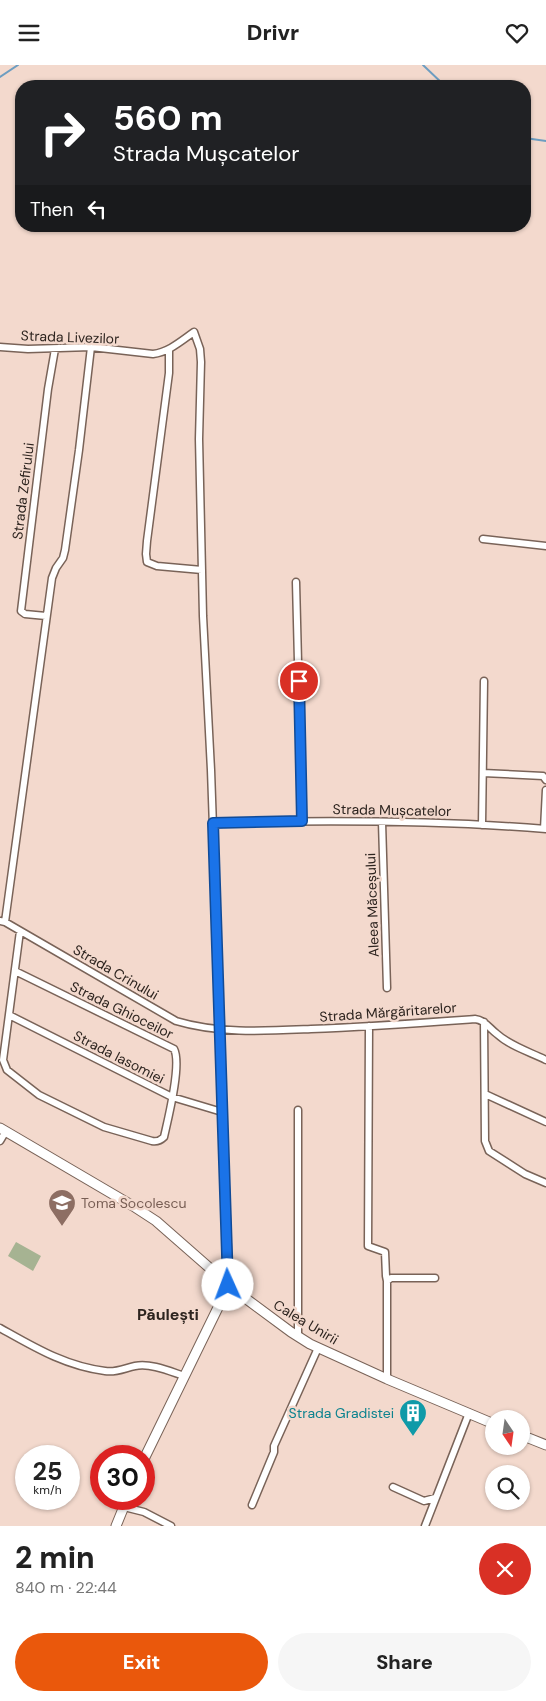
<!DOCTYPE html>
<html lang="en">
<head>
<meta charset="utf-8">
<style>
  :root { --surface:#fff; --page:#f6f6f6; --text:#222; --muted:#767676; --accent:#ea580c }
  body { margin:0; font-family:"DM Sans",sans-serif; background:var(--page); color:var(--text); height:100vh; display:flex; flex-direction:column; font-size:19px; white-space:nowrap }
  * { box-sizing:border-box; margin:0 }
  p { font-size:16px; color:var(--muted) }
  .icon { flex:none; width:28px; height:28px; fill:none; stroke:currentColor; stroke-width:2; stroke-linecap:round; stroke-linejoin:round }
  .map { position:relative; height:1461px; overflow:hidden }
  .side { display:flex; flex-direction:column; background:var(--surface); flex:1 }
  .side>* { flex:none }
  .banner { position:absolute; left:15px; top:15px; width:516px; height:152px; border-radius:20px; box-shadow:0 1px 4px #0004; background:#202124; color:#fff; overflow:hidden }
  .needle { width:32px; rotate:167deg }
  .fabs { position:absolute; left:485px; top:1345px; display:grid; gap:10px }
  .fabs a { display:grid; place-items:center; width:45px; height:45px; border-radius:50%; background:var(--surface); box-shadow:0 1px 4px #0004; font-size:25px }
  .speed { position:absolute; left:15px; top:1380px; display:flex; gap:10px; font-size:25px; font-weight:700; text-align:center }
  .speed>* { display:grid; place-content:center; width:65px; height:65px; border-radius:50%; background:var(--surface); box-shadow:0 1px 4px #0004; line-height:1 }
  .speed small { font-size:12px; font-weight:400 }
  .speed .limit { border:8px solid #d22; background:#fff; color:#111 }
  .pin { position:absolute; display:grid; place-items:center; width:42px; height:42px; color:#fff; margin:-21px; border:2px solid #fff; border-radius:50%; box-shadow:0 1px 5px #0007 }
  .me { position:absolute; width:55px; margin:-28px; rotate:358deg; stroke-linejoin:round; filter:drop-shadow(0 0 4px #0008) }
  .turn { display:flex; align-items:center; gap:18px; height:105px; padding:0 15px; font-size:22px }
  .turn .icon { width:65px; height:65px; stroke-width:2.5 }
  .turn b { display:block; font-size:35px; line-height:42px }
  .then { display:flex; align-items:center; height:48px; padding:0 15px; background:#0003; gap:10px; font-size:19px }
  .round { display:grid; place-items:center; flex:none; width:52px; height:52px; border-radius:26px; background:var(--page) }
  .head { display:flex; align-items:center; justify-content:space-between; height:85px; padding:0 15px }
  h1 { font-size:30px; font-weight:800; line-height:38px }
  .cta { display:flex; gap:10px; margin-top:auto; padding:10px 15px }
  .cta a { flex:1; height:58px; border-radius:30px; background:var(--accent); color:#fff; font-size:20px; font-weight:800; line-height:58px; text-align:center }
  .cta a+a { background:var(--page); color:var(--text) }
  header { display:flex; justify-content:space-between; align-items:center; height:65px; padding:0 15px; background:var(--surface); font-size:22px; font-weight:800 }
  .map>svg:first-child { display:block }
</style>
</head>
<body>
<header><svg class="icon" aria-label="menu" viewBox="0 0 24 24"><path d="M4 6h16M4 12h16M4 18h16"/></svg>Drivr<svg class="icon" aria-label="heart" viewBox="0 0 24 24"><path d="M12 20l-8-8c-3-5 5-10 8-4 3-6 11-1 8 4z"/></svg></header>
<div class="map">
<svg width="546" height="1461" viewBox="0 0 546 1461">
  <rect width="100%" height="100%" fill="#f3d9cd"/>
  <path fill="#a6b392" d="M 16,1177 L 41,1191 L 33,1206 L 8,1191 Z"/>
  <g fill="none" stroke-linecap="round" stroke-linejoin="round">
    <path stroke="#6d9dc1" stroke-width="2" d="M 423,0 L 445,21
      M 0,12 L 18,0
      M 525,73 L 546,76"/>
    <defs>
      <path id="street" d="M 0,282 L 28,284 L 91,282 L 153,289 C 169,287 181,276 194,267 L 200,284 L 201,297 L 199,374 L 203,551 L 211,705 L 229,1220
        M 169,284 L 169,308 L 147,476 L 146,489 L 147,497 L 157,501 L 202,505
        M 483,474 L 546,481
        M 296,517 L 302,756
        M 46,551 L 25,549 L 21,546 L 48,324 L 55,284
        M 483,708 L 543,711 L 546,715
        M 382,757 L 387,923
        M 213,758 C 324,755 435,755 546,764
        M 482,760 L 484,616
        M 544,764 L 546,725
        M 0,856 L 5,857 L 176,956 C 219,969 266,966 311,964 C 366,962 420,958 475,954 C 485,955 489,963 497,969 C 510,981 530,987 546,995
        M 5,857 L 52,513 L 56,503 L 63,493 L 65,485 L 79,385 L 91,282
        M 15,906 L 174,984 C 182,999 168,1054 164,1072 C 160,1076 157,1077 152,1076 L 104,1062 L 39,1030 L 7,1005 L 3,995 L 20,866
        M 9,950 L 172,1032 L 222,1047
        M 484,957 L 485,1076 L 489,1086 L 525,1109 L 546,1118
        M 369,961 L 368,1181 L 385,1187 L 386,1211 L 387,1216
        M 485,1029 L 546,1057
        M 298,1045 L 298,1272
        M 0,1076 L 6,1066
        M 0,1263 C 34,1282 65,1301 105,1306 C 116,1308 125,1303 135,1301 C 151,1298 169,1306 184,1311
        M 387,1314 L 387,1216 L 391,1213 L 435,1213
        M 393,1422 L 424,1436 L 435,1433
        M 252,1440 L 274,1387 L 274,1381 L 318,1283
        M 124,1442 L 144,1447 L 171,1461
        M 425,1461 L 469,1348"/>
      <path id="secondary" d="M 0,1063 L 133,1141 L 156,1156 L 237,1227 L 291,1267 L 310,1279 L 387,1314 L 494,1359
        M 521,1370 L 546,1380
        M 144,1394 L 229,1220
        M 116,1461 L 127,1434"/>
    </defs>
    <use href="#street" stroke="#796358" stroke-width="9"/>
    <use href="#secondary" stroke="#796358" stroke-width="11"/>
    <use href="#street" stroke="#fff" stroke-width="6"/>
    <use href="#secondary" stroke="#fff" stroke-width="9"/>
  </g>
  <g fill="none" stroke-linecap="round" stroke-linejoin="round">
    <defs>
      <path id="route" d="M 228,1220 L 213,758 L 302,756 L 299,616"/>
    </defs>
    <use href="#route" stroke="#114b97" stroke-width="12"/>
    <use href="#route" stroke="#1a73e8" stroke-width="9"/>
  </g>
  <defs>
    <symbol id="school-pin" viewBox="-11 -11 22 30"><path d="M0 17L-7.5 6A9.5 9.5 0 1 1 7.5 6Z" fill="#8d6e63" stroke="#f3d9cd"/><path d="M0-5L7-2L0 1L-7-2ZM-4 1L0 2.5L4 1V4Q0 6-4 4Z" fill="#fff"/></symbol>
    <symbol id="building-pin" viewBox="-11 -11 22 30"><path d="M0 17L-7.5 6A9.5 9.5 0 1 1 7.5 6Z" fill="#0f9aa8" stroke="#f3d9cd"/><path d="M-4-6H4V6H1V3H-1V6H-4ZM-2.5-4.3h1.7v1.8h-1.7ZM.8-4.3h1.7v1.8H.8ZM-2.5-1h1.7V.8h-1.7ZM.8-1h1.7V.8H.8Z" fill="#fff"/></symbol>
  </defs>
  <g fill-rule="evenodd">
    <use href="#school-pin" x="46" y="1122" width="32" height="43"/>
    <use href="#building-pin" x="397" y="1332" width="32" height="43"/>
  </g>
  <g text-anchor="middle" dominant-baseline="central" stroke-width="5" stroke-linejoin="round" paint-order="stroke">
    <g font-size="14" fill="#2d241f" stroke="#f3d9cd">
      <text transform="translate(70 272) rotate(2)">Strada Livezilor</text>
      <text transform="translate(23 426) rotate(-83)">Strada Zefirului</text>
      <text transform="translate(392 745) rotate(1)">Strada Mușcatelor</text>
      <text transform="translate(372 840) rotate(-92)">Aleea Măceșului</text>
      <text transform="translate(116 907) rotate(30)">Strada Crinului</text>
      <text transform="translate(122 945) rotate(26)">Strada Ghioceilor</text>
      <text transform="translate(388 947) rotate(-4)">Strada Mărgăritarelor</text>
      <text transform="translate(119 992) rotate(27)">Strada Iasomiei</text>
      <text transform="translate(306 1257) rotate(31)">Calea Unirii</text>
    </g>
    <g font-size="14" fill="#785e54" stroke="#f3d9cd" text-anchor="start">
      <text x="81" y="1138">Toma Socolescu</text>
    </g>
    <g font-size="14" fill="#0d838f" stroke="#f3d9cd" text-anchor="end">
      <text x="394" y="1348">Strada Gradistei</text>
    </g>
    <g font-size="16" font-weight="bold" fill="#2d241f" stroke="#f3d9cd">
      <text x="168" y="1249">Păulești</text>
    </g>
  </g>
</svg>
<div class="fabs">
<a><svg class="needle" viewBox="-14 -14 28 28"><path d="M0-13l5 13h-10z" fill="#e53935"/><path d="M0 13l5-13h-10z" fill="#767676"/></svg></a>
<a><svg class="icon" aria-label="search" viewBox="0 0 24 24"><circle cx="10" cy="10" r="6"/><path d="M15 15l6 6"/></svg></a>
</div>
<div class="speed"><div>25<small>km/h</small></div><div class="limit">30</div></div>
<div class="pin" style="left:299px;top:616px;background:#d93025"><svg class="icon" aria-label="arrive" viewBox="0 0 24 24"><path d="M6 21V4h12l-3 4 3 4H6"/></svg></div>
<svg class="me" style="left:228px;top:1220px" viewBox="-20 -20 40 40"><circle r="19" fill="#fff"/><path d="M0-13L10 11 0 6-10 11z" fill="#1a73e8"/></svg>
<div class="banner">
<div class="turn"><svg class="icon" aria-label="right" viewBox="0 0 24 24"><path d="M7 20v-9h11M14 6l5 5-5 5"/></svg><div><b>560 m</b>Strada Mușcatelor</div></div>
<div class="then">Then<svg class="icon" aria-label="left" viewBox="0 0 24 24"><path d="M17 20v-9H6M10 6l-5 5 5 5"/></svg></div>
</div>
</div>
<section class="side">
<div class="head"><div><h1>2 min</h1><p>840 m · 22:44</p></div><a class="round" style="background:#d93025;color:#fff"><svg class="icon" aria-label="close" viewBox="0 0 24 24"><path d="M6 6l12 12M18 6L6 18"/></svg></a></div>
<div class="cta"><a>Exit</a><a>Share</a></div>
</section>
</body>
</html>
